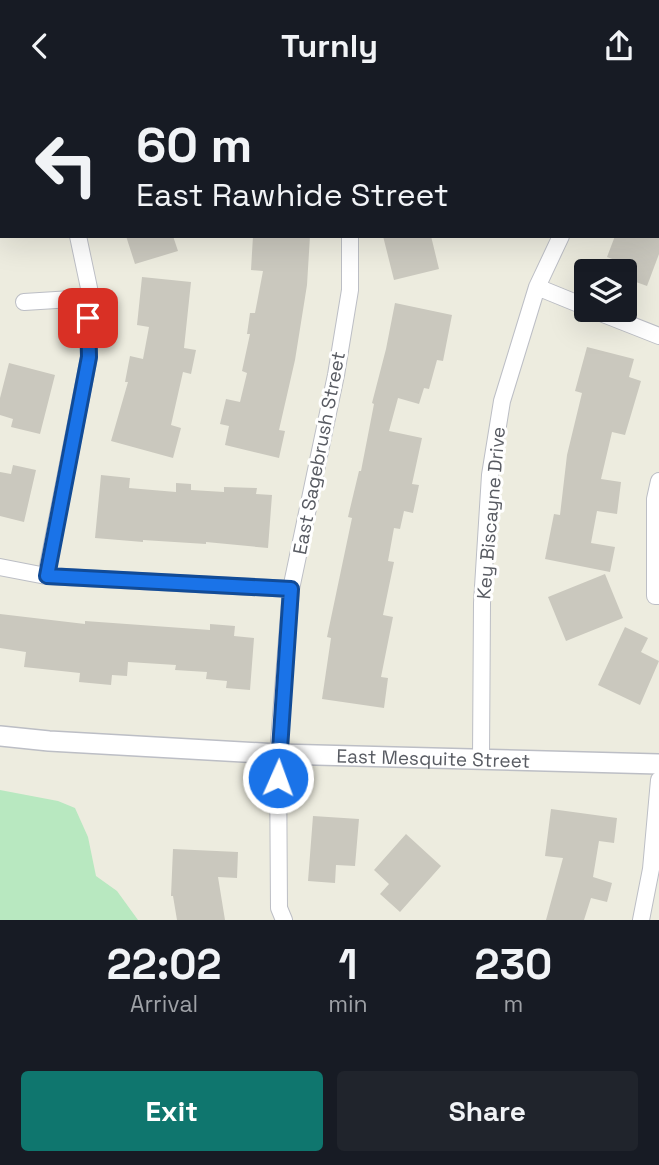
<!DOCTYPE html>
<html lang="en">
<head>
<meta charset="utf-8">
<style>
  :root { --surface:#171b24; --page:#20242c; --text:#f1f3f6; --muted:#9ea1a6; --accent:#0f766e }
  body { margin:0; font-family:"Space Grotesk",sans-serif; background:var(--page); color:var(--text); height:100vh; display:flex; flex-direction:column; font-size:26px; white-space:nowrap }
  * { box-sizing:border-box; margin:0 }
  p { font-size:23px; color:var(--muted) }
  .icon { flex:none; width:38px; height:38px; fill:none; stroke:currentColor; stroke-width:2; stroke-linecap:round; stroke-linejoin:round }
  .map { position:relative; height:829px; overflow:hidden }
  .drawer { display:flex; flex-direction:column; background:var(--surface); flex:1 }
  .drawer>* { flex:none }
  .guide { position:absolute; left:0px; top:0px; width:660px; height:147px; box-shadow:0 7px 28px #0002; background:#171b24; color:var(--text); overflow:hidden }
  .tools { position:absolute; left:574px; top:168px; display:grid; gap:14px }
  .tools a { display:grid; place-items:center; width:63px; height:63px; border-radius:7px; background:var(--surface); box-shadow:0 7px 28px #0002; font-size:35px }
  .pin { position:absolute; display:grid; place-items:center; width:60px; height:60px; color:#fff; margin:-30px; border-radius:14px; box-shadow:0 4px 10px #0006 }
  .me { position:absolute; width:77px; margin:-38px; rotate:2deg; stroke-linejoin:round; filter:drop-shadow(0 0 5px #0008) }
  .turn { display:flex; align-items:center; gap:24px; height:147px; padding:0 21px; font-size:32px }
  .turn .icon { width:91px; height:91px; stroke-width:2.5 }
  .turn b { display:block; font-size:49px; line-height:60px }
  .eta { display:flex; justify-content:space-evenly; align-items:center; height:119px; text-align:center }
  .eta b { font-size:42px; font-weight:600; line-height:49px }
  .primary-button { display:flex; gap:14px; margin-top:auto; padding:14px 21px }
  .primary-button a { flex:1; height:80px; border-radius:7px; background:var(--accent); color:#fff; font-size:28px; font-weight:600; line-height:80px; text-align:center }
  .primary-button a+a { background:var(--page); color:var(--text) }
  header { display:flex; justify-content:space-between; align-items:center; height:91px; padding:0 21px; background:var(--surface); font-size:32px; font-weight:600 }
  .map>svg:first-child { display:block }
</style>
</head>
<body>
<header><svg class="icon" aria-label="back" viewBox="0 0 24 24"><path d="M15 5l-7 7 7 7"/></svg>Turnly<svg class="icon" aria-label="share" viewBox="0 0 24 24"><path d="M12 15V3M7 8l5-5 5 5M5 13v7h14v-7"/></svg></header>
<div class="map">
<svg width="659" height="829" viewBox="0 0 659 829">
  <rect width="100%" height="100%" fill="#edecdf"/>
  <path fill="#b8e8c0" d="M 0,699 L 58,710 L 75,717 L 88,746 L 96,785 L 117,800 L 138,829 L 0,829 Z"/>
  <path fill="#cac8be" d="M 126,145 L 173,145 L 178,160 L 135,173 Z
    M 253,145 L 310,145 L 307,194 L 295,269 L 279,339 L 285,340 L 279,367 L 225,354 L 229,335 L 220,333 L 226,308 L 240,311 L 247,282 L 242,280 L 250,243 L 247,243 L 250,222 L 255,222 L 263,180 L 251,179 Z
    M 383,145 L 431,145 L 439,178 L 394,189 Z
    M 615,145 L 659,145 L 659,163 L 647,195 L 625,187 L 625,173 L 607,166 Z
    M 142,186 L 191,191 L 184,257 L 196,259 L 191,283 L 183,281 L 171,334 L 181,337 L 173,367 L 111,350 L 128,291 L 125,291 L 130,265 L 143,268 L 149,236 L 137,234 Z
    M 395,212 L 452,224 L 443,270 L 437,269 L 429,298 L 424,297 L 419,313 L 398,307 L 389,340 L 422,347 L 412,393 L 419,394 L 413,422 L 404,420 L 400,438 L 394,437 L 388,470 L 394,471 L 383,524 L 393,526 L 381,586 L 388,587 L 384,617 L 322,608 L 331,547 L 327,546 L 352,427 L 348,426 L 359,380 L 361,380 L 374,313 L 372,312 L 386,258 Z
    M 587,256 L 634,268 L 629,286 L 641,290 L 625,344 L 612,341 L 601,388 L 621,391 L 617,423 L 597,420 L 591,452 L 615,456 L 610,481 L 545,468 L 554,423 L 560,424 L 567,364 L 582,302 L 575,300 Z
    M 9,272 L 55,284 L 40,343 L 11,336 L 13,328 L 0,324 L 0,307 Z
    M 13,374 L 36,379 L 24,431 L 0,425 L 0,381 L 11,383 Z
    M 101,384 L 130,387 L 129,397 L 176,401 L 176,392 L 191,393 L 191,399 L 224,401 L 224,396 L 257,397 L 256,403 L 272,404 L 268,457 L 206,451 L 206,453 L 143,449 L 143,451 L 95,447 Z
    M 605,483 L 623,527 L 566,550 L 548,506 Z
    M 0,523 L 85,533 L 85,530 L 210,539 L 210,533 L 235,535 L 234,545 L 254,547 L 250,599 L 226,597 L 227,590 L 206,588 L 207,581 L 175,579 L 176,574 L 128,571 L 127,585 L 112,584 L 111,594 L 79,591 L 80,582 L 24,576 L 26,561 L 0,557 Z
    M 625,536 L 648,547 L 641,561 L 659,570 L 640,614 L 598,594 Z
    M 551,718 L 617,727 L 614,752 L 599,750 L 593,786 L 612,792 L 607,811 L 591,807 L 584,829 L 546,829 L 563,767 L 545,765 Z
    M 313,725 L 359,728 L 355,775 L 336,774 L 335,792 L 308,790 Z
    M 406,743 L 441,775 L 400,821 L 380,803 L 389,793 L 374,779 Z
    M 173,758 L 238,761 L 237,787 L 218,786 L 225,829 L 177,829 L 173,805 L 171,805 Z"/>
  <g fill="none" stroke-linecap="round" stroke-linejoin="round">
    <defs>
      <path id="minor" d="M 301,0 L 303,2
        M 643,2 L 644,0
        M 0,55 L 2,57
        M 537,196 L 586,216
        M 24,211 L 88,207
        M 593,219 L 659,245
        M 659,390 L 655,408 L 655,505 L 659,505
        M 0,476 L 46,485 L 291,498
        M 46,485 L 89,266 L 89,197 L 78,145
        M 481,668 L 482,512 L 490,384 L 502,310 L 537,196 L 561,145
        M 284,829 L 279,817 L 278,663 L 291,498 L 336,284 L 350,199 L 350,145
        M 641,829 L 651,778 L 659,689"/>
      <g id="tertiary">
        <path id="s1" d="M 0,645 L 49,650 L 278,663 L 659,673"/>
      </g>
    </defs>
    <use href="#minor" stroke="#bcbec5" stroke-width="18"/>
    <use href="#tertiary" stroke="#bcbec5" stroke-width="22"/>
    <use href="#minor" stroke="#fff" stroke-width="16"/>
    <use href="#tertiary" stroke="#fff" stroke-width="19"/>
  </g>
  <g fill="none" stroke-linecap="round" stroke-linejoin="round">
    <defs>
      <path id="route" d="M 88,227 L 89,266 L 47,485 L 291,498 L 278,687"/>
    </defs>
    <use href="#route" stroke="#114b97" stroke-width="18"/>
    <use href="#route" stroke="#1a73e8" stroke-width="12"/>
  </g>
  <g text-anchor="middle" dominant-baseline="central" stroke-width="6" stroke-linejoin="round" paint-order="stroke">
    <g font-size="19" fill="#585b62" stroke="#fff">
      <text transform="translate(319 362) rotate(-79)">East Sagebrush Street</text>
      <text transform="translate(491 422) rotate(-85)">Key Biscayne Drive</text>
      <text stroke="none"><textPath href="#s1" startOffset="434">East Mesquite Street</textPath></text>
    </g>
  </g>
</svg>
<div class="tools">
<a><svg class="icon" aria-label="layers" viewBox="0 0 24 24"><path d="M12 4l9 5-9 5-9-5zM3 14l9 5 9-5"/></svg></a>
</div>
<div class="pin" style="left:88px;top:227px;background:#d93025"><svg class="icon" aria-label="arrive" viewBox="0 0 24 24"><path d="M6 21V4h12l-3 4 3 4H6"/></svg></div>
<svg class="me" style="left:278px;top:687px" viewBox="-20 -20 40 40"><circle r="17" fill="#1a73e8" stroke="#fff" stroke-width="3"/><path d="M0-11L8 9 0 5-8 9z" fill="#fff"/></svg>
<div class="guide">
<div class="turn"><svg class="icon" aria-label="left" viewBox="0 0 24 24"><path d="M17 20v-9H6M10 6l-5 5 5 5"/></svg><div><b>60 m</b>East Rawhide Street</div></div>
</div>
</div>
<section class="drawer">
<div class="eta">
<div><b>22:02</b><p>Arrival</p></div>
<div><b>1</b><p>min</p></div>
<div><b>230</b><p>m</p></div>
</div>
<div class="primary-button"><a>Exit</a><a>Share</a></div>
</section>
</body>
</html>
